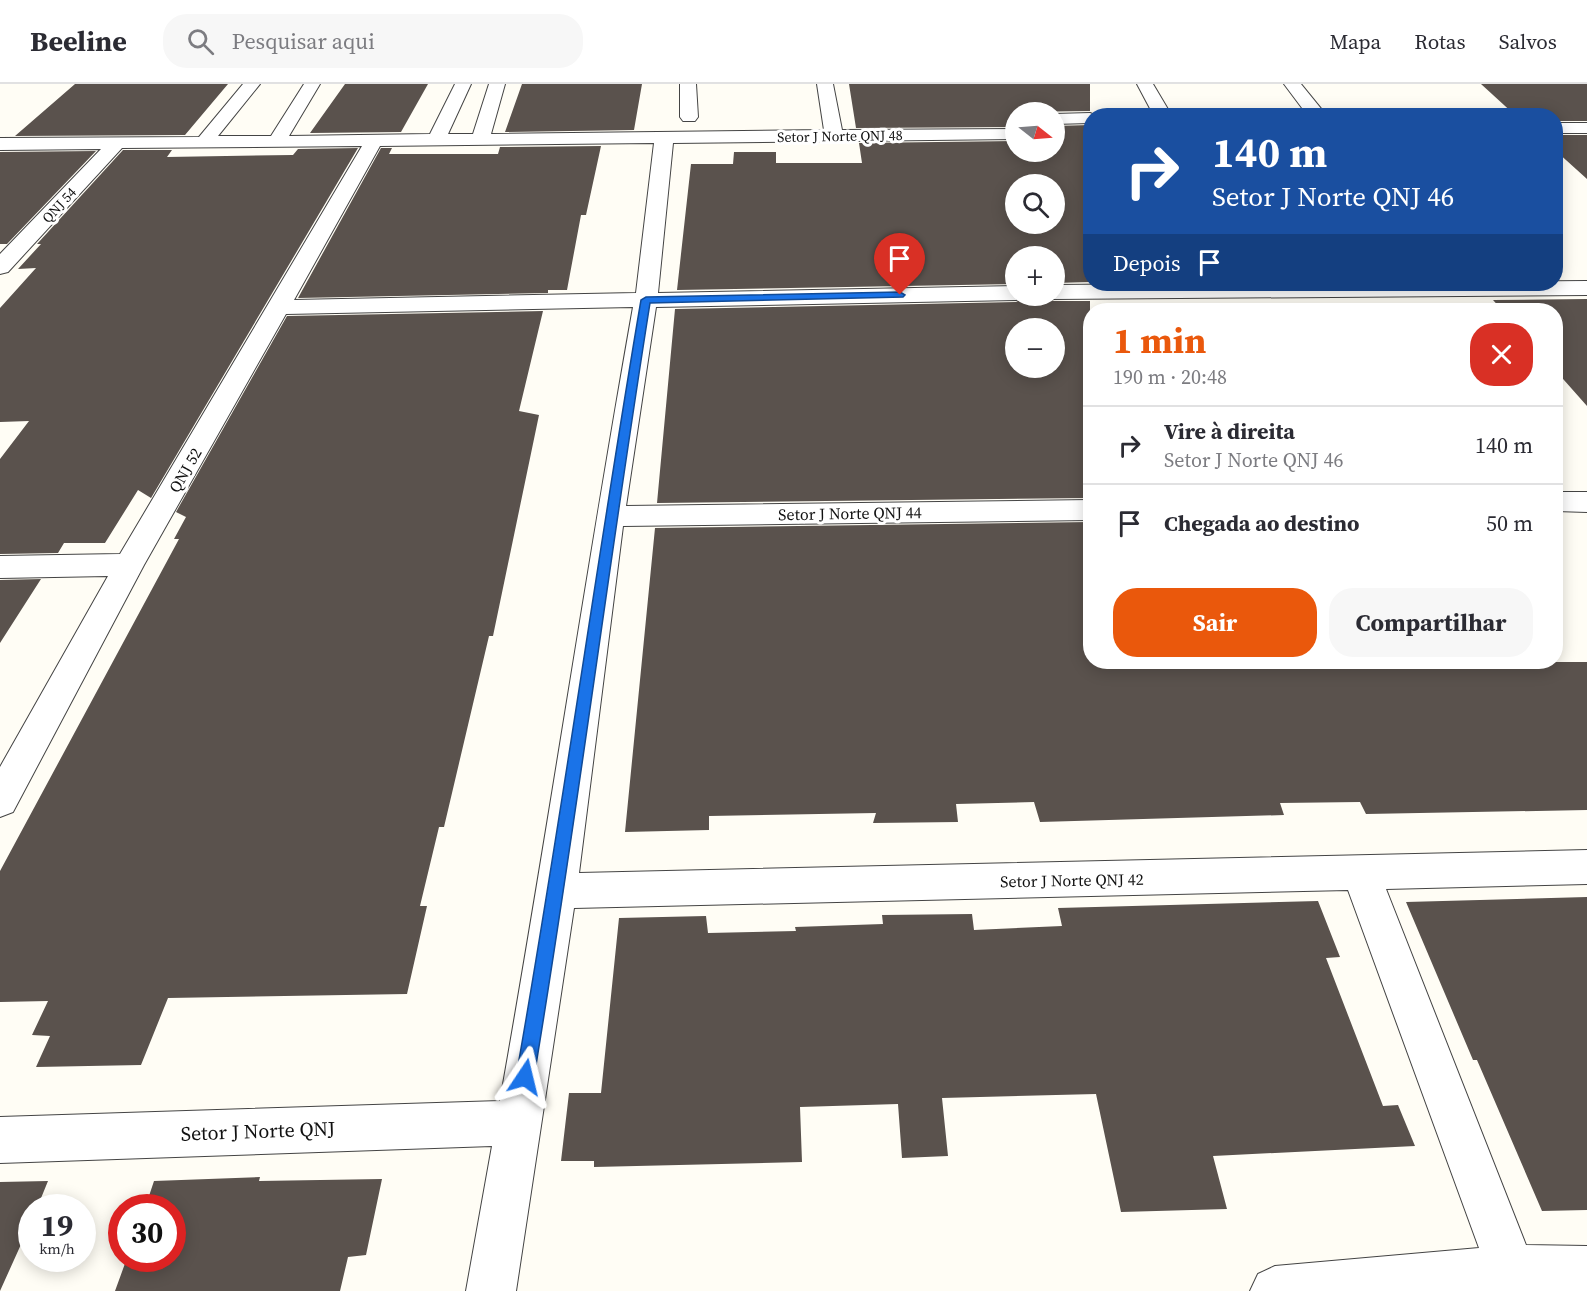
<!DOCTYPE html>
<html lang="pt">
<head>
<meta charset="utf-8">
<style>
  :root { --surface:#fff; --page:#f7f7f7; --text:#2b2b33; --muted:#7c7c81; --line:#e1e1e2; --accent:#ea580c }
  body { margin:0; font-family:"Source Serif 4",serif; background:var(--page); color:var(--text); height:100vh; display:flex; flex-direction:column; font-size:22px; white-space:nowrap }
  * { box-sizing:border-box; margin:0 }
  p { font-size:20px; color:var(--muted) }
  .icon { flex:none; width:33px; height:33px; fill:none; stroke:currentColor; stroke-width:2; stroke-linecap:round; stroke-linejoin:round }
  .map { position:relative; flex:1; overflow:hidden }
  .sheet { position:absolute; left:1083px; top:219px; width:480px; height:366px; display:flex; flex-direction:column; background:var(--surface); border-radius:24px; box-shadow:0 3px 15px #0003 }
  .sheet>* { flex:none }
  .guide { position:absolute; left:1083px; top:24px; width:480px; height:183px; border-radius:24px; box-shadow:0 3px 15px #0003; background:#1a4fa0; color:#fff; overflow:hidden }
  .needle { width:39px; rotate:107deg }
  .fabs { position:absolute; left:1005px; top:18px; display:grid; gap:12px }
  .fabs a { display:grid; place-items:center; width:60px; height:60px; border-radius:50%; background:var(--surface); box-shadow:0 3px 15px #0003; font-size:30px }
  .speed { position:absolute; left:18px; top:1110px; display:flex; gap:12px; font-size:30px; font-weight:700; text-align:center }
  .speed>* { display:grid; place-content:center; width:78px; height:78px; border-radius:50%; background:var(--surface); box-shadow:0 3px 15px #0003; line-height:1 }
  .speed small { font-size:15px; font-weight:400 }
  .speed .limit { border:9px solid #d22; background:#fff; color:#111 }
  .pin { position:absolute; display:grid; place-items:center; width:51px; height:51px; color:#fff; margin:-62px -26px; border-radius:50% 50% 50% 0; rotate:-45deg; box-shadow:0 0 6px #0007 }
  .pin .icon { rotate:45deg }
  .me { position:absolute; width:66px; margin:-33px; rotate:10deg; stroke-linejoin:round; filter:drop-shadow(0 0 4px #0008) }
  .turn { display:flex; align-items:center; gap:21px; height:126px; padding:0 30px; font-size:27px }
  .turn .icon { width:78px; height:78px; stroke-width:2.5 }
  .turn b { display:block; font-size:42px; line-height:51px }
  .then { display:flex; align-items:center; height:57px; padding:0 30px; background:#0003; gap:12px; font-size:22px }
  .round { display:grid; place-items:center; flex:none; width:63px; height:63px; border-radius:24px; background:var(--page) }
  .overview { display:flex; align-items:center; justify-content:space-between; height:102px; padding:0 30px }
  h1 { font-size:36px; font-weight:700; line-height:45px; color:var(--accent) }
  .action { display:flex; gap:12px; margin-top:auto; padding:12px 30px }
  .action a { flex:1; height:69px; border-radius:24px; background:var(--accent); color:#fff; font-size:24px; font-weight:700; line-height:69px; text-align:center }
  .action a+a { background:var(--page); color:var(--text) }
  ul { padding:0; list-style:none }
  li { display:flex; align-items:center; gap:18px; height:78px; padding:0 30px; border-top:2px solid var(--line) }
  li div { flex:1 }
  li b { display:block; font-size:22px }
  li em { font-style:normal }
  header { display:flex; align-items:center; gap:36px; box-sizing:border-box; height:84px; padding:0 30px; background:var(--surface); border-bottom:2px solid var(--line) }
  header strong { font-size:28px }
  nav { display:flex; gap:33px; margin-inline-start:auto; font-size:21px }
  .search { width:420px; height:54px; background:var(--page); display:flex; align-items:center; gap:15px; box-sizing:border-box; padding:0 21px; border-radius:24px; color:var(--muted); font-size:22px }
  .map>svg:first-child { display:block }
</style>
</head>
<body>
<header>
<strong>Beeline</strong>
<div class="search"><svg class="icon" aria-label="search" viewBox="0 0 24 24"><circle cx="10" cy="10" r="6"/><path d="M15 15l6 6"/></svg>Pesquisar aqui</div>
<nav><a>Mapa</a><a>Rotas</a><a>Salvos</a></nav>
</header>
<div class="map">
<svg width="1587" height="1207" viewBox="0 0 1587 1207">
  <rect width="100%" height="100%" fill="#fffdf5"/>
  <path fill="#5a524d" fill-rule="evenodd" d="M 75,0 L 228,0 L 185,51 L 15,52 Z
    M 345,0 L 428,0 L 401,48 L 310,49 Z
    M 522,0 L 642,0 L 634,46 L 505,48 Z
    M 849,0 L 1090,0 L 1090,27 L 1016,28 L 1016,43 L 856,44 Z
    M 1481,0 L 1587,0 L 1587,37 L 1556,37 L 1556,32 L 1516,32 Z
    M 1090,41 L 1090,198 L 1054,199 L 1054,172 L 1016,172 L 1016,200 L 677,206 L 691,80 L 733,80 L 734,68 L 776,68 L 776,79 L 862,79 L 859,59 L 1016,57 L 1016,68 L 1054,68 L 1054,42 ZM 1016,100 L 1054,100 L 1054,140 L 1016,140 Z
    M 1556,51 L 1587,51 L 1587,95 L 1556,67 Z
    M 601,62 L 586,131 L 581,131 L 567,206 L 548,206 L 548,209 L 298,214 L 381,64 L 392,64 L 389,70 L 498,70 L 500,63 Z
    M 358,64 L 151,414 L 138,406 L 105,459 L 64,459 L 58,469 L 0,470 L 0,375 L 29,337 L 0,338 L 0,224 L 36,184 L 18,185 L 41,160 L 37,160 L 123,66 L 172,66 L 167,73 L 293,71 L 298,65 Z
    M 96,67 L 7,160 L 0,160 L 0,68 Z
    M 1027,212 L 1043,212 L 1054,217 L 1090,217 L 1090,414 L 657,419 L 675,225 L 1016,218 ZM 1016,244 L 1054,244 L 1054,284 L 1016,284 Z
    M 1587,215 L 1587,322 L 1556,287 L 1556,226 L 1502,226 L 1493,216 Z
    M 543,227 L 519,327 L 539,331 L 493,552 L 489,552 L 444,743 L 439,743 L 420,822 L 427,822 L 407,910 L 168,914 L 141,981 L 36,983 L 50,952 L 32,951 L 48,917 L 0,918 L 0,787 L 179,455 L 174,455 L 186,433 L 176,428 L 287,232 Z
    M 1090,438 L 1090,578 L 1587,578 L 1587,726 L 1366,730 L 1360,718 L 1280,719 L 1284,731 L 1040,738 L 1034,718 L 956,720 L 958,738 L 873,739 L 876,729 L 709,732 L 709,746 L 625,748 L 655,444 Z
    M 41,495 L 0,559 L 0,496 Z
    M 1587,813 L 1587,1126 L 1542,1127 L 1477,976 L 1473,976 L 1406,818 Z
    M 1318,817 L 1340,873 L 1326,874 L 1383,1022 L 1398,1021 L 1415,1062 L 1213,1072 L 1227,1125 L 1121,1128 L 1096,1010 L 942,1014 L 948,1072 L 902,1074 L 898,1020 L 800,1023 L 802,1078 L 594,1083 L 594,1077 L 561,1077 L 569,1009 L 601,1009 L 619,834 L 706,832 L 708,849 L 796,847 L 795,843 L 883,840 L 882,831 L 972,830 L 974,846 L 1062,842 L 1058,824 Z
    M 260,1093 L 259,1097 L 382,1095 L 366,1171 L 348,1173 L 340,1207 L 115,1207 L 127,1174 L 172,1174 L 172,1124 L 145,1124 L 154,1097 Z
    M 48,1097 L 37,1124 L 32,1124 L 32,1136 L 0,1207 L 0,1098 Z"/>
  <g fill="none" stroke-linecap="round" stroke-linejoin="round">
    <defs>
      <path id="minor" d="M 243,0 L 260,0 L 218,52 L 271,52 L 304,0 L 320,0 L 289,52 L 430,50 L 455,0 L 471,0 L 448,50 L 473,50 L 489,0 L 505,0 L 491,50 L 824,46 L 817,0 L 833,0 L 842,46 L 1016,45 L 1016,55 L 673,59 L 658,209 L 1016,202 L 1016,212 L 1025,212 L 1016,216 L 656,223 L 626,422 L 1090,416 L 1090,436 L 623,442 L 579,789 L 1587,766 L 1587,800 L 1386,805 L 1526,1161 L 1587,1162 L 1587,1207 L 1250,1207 L 1258,1190 L 1275,1182 L 1479,1164 L 1348,806 L 574,824 L 516,1207 L 466,1207 L 492,1062 L 0,1079 L 0,1033 L 500,1017 C 547,753 586,487 633,223 L 286,230 L 144,481 L 13,728 L 0,733 L 0,683 L 108,492 L 0,494 L 0,472 L 120,470 L 362,62 L 122,64 L 8,188 L 0,190 L 0,170 L 101,65 L 0,66 L 0,54 L 199,53 ZM 654,59 L 636,209 L 294,216 L 380,62 Z
        M 680,0 L 696,0 L 698,33 L 695,37 L 683,37 L 680,33 Z
        M 1137,0 L 1153,0 L 1172,32 L 1154,32 Z
        M 1284,0 L 1301,0 L 1327,32 L 1308,32 Z
        M 1090,29 L 1097,32 L 1090,32 L 1090,39 L 1054,40 L 1054,30 Z
        M 1556,39 L 1587,39 L 1587,49 L 1556,49 Z
        M 1587,197 L 1587,211 L 1054,215 L 1045,212 L 1054,212 L 1054,201 Z
        M 1556,408 L 1587,408 L 1587,428 L 1556,427 Z"/>
    </defs>
    <use href="#minor" stroke="#444" stroke-width="2"/>
    <use href="#minor" fill="#fff" fill-rule="evenodd"/>
  </g>
  <path fill="#1a73e8" stroke="#114b97" stroke-width="1.5" d="M 900,208 L 905,211 L 903,213 L 650,219 C 609,476 577,735 534,993 L 531,999 L 525,1002 L 519,999 L 516,993 C 562,734 597,474 641,216 L 646,213 Z"/>
  <g text-anchor="middle" dominant-baseline="central" stroke-width="6" stroke-linejoin="round" paint-order="stroke">
    <g font-size="14" fill="#111" stroke="#fff">
      <text transform="translate(840 52) rotate(-1)">Setor J Norte QNJ 48</text>
      <text transform="translate(59 121) rotate(-47)">QNJ 54</text>
    </g>
    <g font-size="16" fill="#111" stroke="#fff">
      <text transform="translate(185 386) rotate(-60)">QNJ 52</text>
      <text transform="translate(850 429) rotate(-1)">Setor J Norte QNJ 44</text>
      <text transform="translate(1072 796) rotate(-1)">Setor J Norte QNJ 42</text>
    </g>
    <g font-size="20" fill="#111" stroke="#fff">
      <text transform="translate(258 1047) rotate(-2)">Setor J Norte QNJ</text>
    </g>
  </g>
</svg>
<div class="fabs">
<a><svg class="needle" viewBox="-14 -14 28 28"><path d="M0-13l5 13h-10z" fill="#e53935"/><path d="M0 13l5-13h-10z" fill="#7c7c81"/></svg></a>
<a><svg class="icon" aria-label="search" viewBox="0 0 24 24"><circle cx="10" cy="10" r="6"/><path d="M15 15l6 6"/></svg></a>
<a>+</a>
<a>−</a>
</div>
<div class="speed"><div>19<small>km/h</small></div><div class="limit">30</div></div>
<div class="pin" style="left:900px;top:211px;background:#d93025"><svg class="icon" aria-label="arrive" viewBox="0 0 24 24"><path d="M6 21V4h12l-3 4 3 4H6"/></svg></div>
<svg class="me" style="left:525px;top:993px" viewBox="-20 -20 40 40"><path d="M0-17L14 15 0 8-14 15z" fill="#1a73e8" stroke="#fff" stroke-width="4"/></svg>
<div class="guide">
<div class="turn"><svg class="icon" aria-label="right" viewBox="0 0 24 24"><path d="M7 20v-9h11M14 6l5 5-5 5"/></svg><div><b>140 m</b>Setor J Norte QNJ 46</div></div>
<div class="then">Depois<svg class="icon" aria-label="arrive" viewBox="0 0 24 24"><path d="M6 21V4h12l-3 4 3 4H6"/></svg></div>
</div>
<section class="sheet">
<div class="overview"><div><h1>1 min</h1><p>190 m · 20:48</p></div><a class="round" style="background:#d93025;color:#fff"><svg class="icon" aria-label="close" viewBox="0 0 24 24"><path d="M6 6l12 12M18 6L6 18"/></svg></a></div>
<ul>
<li><svg class="icon" aria-label="right" viewBox="0 0 24 24"><path d="M7 20v-9h11M14 6l5 5-5 5"/></svg><div><b>Vire à direita</b><p>Setor J Norte QNJ 46</p></div><em>140 m</em></li>
<li><svg class="icon" aria-label="arrive" viewBox="0 0 24 24"><path d="M6 21V4h12l-3 4 3 4H6"/></svg><div><b>Chegada ao destino</b></div><em>50 m</em></li>
</ul>
<div class="action"><a>Sair</a><a>Compartilhar</a></div>
</section>
</div>
</body>
</html>
